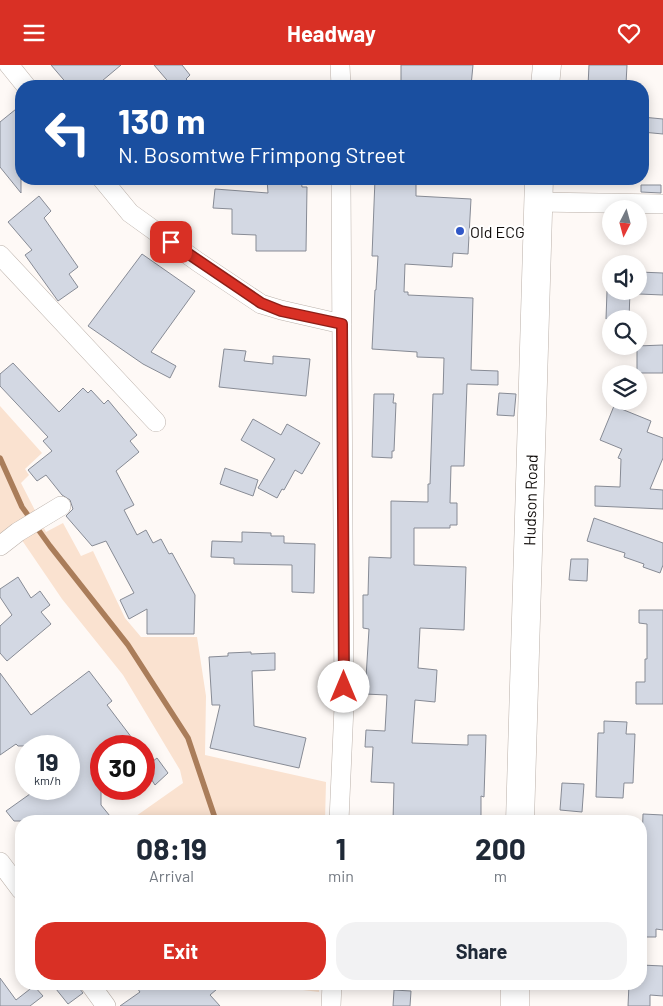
<!DOCTYPE html>
<html lang="en">
<head>
<meta charset="utf-8">
<style>
  :root { --surface:#fff; --page:#f2f2f3; --text:#1f2937; --muted:#747a83; --accent:#d93025 }
  body { margin:0; font-family:Barlow,sans-serif; background:var(--page); color:var(--text); height:100vh; display:flex; flex-direction:column; font-size:19px; white-space:nowrap }
  * { box-sizing:border-box; margin:0 }
  p { font-size:16px; color:var(--muted) }
  .icon { flex:none; width:28px; height:28px; fill:none; stroke:currentColor; stroke-width:2; stroke-linecap:round; stroke-linejoin:round }
  .map { position:relative; flex:1; overflow:hidden }
  .sheet { position:absolute; left:15px; top:750px; width:632px; height:175px; display:flex; flex-direction:column; background:var(--surface); border-radius:20px; box-shadow:0 2px 12px #0003 }
  .sheet>* { flex:none }
  .banner { position:absolute; left:15px; top:15px; width:634px; height:105px; border-radius:20px; box-shadow:0 2px 12px #0003; background:#1a4fa0; color:#fff; overflow:hidden }
  .needle { width:32px; rotate:186deg }
  .controls { position:absolute; left:602px; top:135px; display:grid; gap:10px }
  .controls a { display:grid; place-items:center; width:45px; height:45px; border-radius:50%; background:var(--surface); box-shadow:0 2px 12px #0003; font-size:25px }
  .speed { position:absolute; left:15px; top:670px; display:flex; gap:10px; font-size:25px; font-weight:700; text-align:center }
  .speed>* { display:grid; place-content:center; width:65px; height:65px; border-radius:50%; background:var(--surface); box-shadow:0 2px 12px #0003; line-height:1 }
  .speed small { font-size:12px; font-weight:400 }
  .speed .limit { border:8px solid #d22; background:#fff; color:#111 }
  .pin { position:absolute; display:grid; place-items:center; width:42px; height:42px; color:#fff; margin:-21px; border-radius:10px; box-shadow:0 2px 8px #0006 }
  .me { position:absolute; width:55px; margin:-28px; rotate:0deg; stroke-linejoin:round; filter:drop-shadow(0 0 4px #0008) }
  .turn { display:flex; align-items:center; gap:18px; height:105px; padding:0 20px; font-size:22px }
  .turn .icon { width:65px; height:65px; stroke-width:2.5 }
  .turn b { display:block; font-size:35px; line-height:42px }
  .eta { display:flex; justify-content:space-evenly; align-items:center; height:85px; text-align:center }
  .eta b { font-size:30px; font-weight:700; line-height:35px }
  .primary-button { display:flex; gap:10px; margin-top:auto; padding:10px 20px }
  .primary-button a { flex:1; height:58px; border-radius:20px; background:var(--accent); color:#fff; font-size:20px; font-weight:700; line-height:58px; text-align:center }
  .primary-button a+a { background:var(--page); color:var(--text) }
  header { display:flex; justify-content:space-between; align-items:center; height:65px; padding:0 20px; background:var(--accent); color:#fff; font-size:22px; font-weight:700 }
  .map>svg:first-child { display:block }
</style>
</head>
<body>
<header><svg class="icon" aria-label="menu" viewBox="0 0 24 24"><path d="M4 6h16M4 12h16M4 18h16"/></svg>Headway<svg class="icon" aria-label="heart" viewBox="0 0 24 24"><path d="M12 20l-8-8c-3-5 5-10 8-4 3-6 11-1 8 4z"/></svg></header>
<div class="map">
<svg width="663" height="941" viewBox="0 0 663 941">
  <rect width="100%" height="100%" fill="#fef9f6"/>
  <path fill="#fae2d0" d="M 0,341 L 42,388 L 25,404 L 29,410 L 21,418 L 46,467 L 63,458 L 81,491 L 93,486 L 125,553 L 141,572 L 197,572 L 206,631 L 205,690 L 326,717 L 325,756 L 129,756 L 183,718 L 180,705 L 123,610 L 62,534 L 13,462 L 0,470 Z
    M 253,919 L 319,919 L 319,927 L 254,919 Z"/>
  <g fill="none" stroke-linecap="round" stroke-linejoin="round">
    <path stroke="#aa7d5a" stroke-width="5.5" d="M 0,393 L 22,442 L 50,481 L 128,580 L 188,673 L 216,756"/>
  </g>
  <path fill="#d3d8e3" stroke="#878b95" d="M 51,0 L 121,0 L 96,21 L 69,21 Z
    M 154,0 L 182,0 L 190,10 L 186,14 L 193,21 L 172,21 Z
    M 401,0 L 473,0 L 471,21 L 427,21 L 427,17 L 401,16 Z
    M 589,0 L 627,0 L 626,19 L 618,18 L 618,21 L 588,21 Z
    M 21,40 L 21,128 L 0,102 L 0,57 Z
    M 642,52 L 663,54 L 663,69 L 642,67 Z
    M 267,114 L 301,114 L 302,122 L 307,122 L 306,186 L 256,186 L 256,170 L 232,169 L 232,144 L 213,143 L 215,124 L 268,128 Z
    M 375,114 L 416,114 L 416,131 L 471,134 L 468,189 L 453,188 L 452,202 L 405,199 L 404,227 L 408,227 L 408,230 L 473,233 L 471,305 L 498,306 L 498,320 L 467,319 L 464,401 L 451,401 L 450,438 L 457,438 L 457,460 L 450,460 L 450,463 L 414,463 L 414,500 L 466,502 L 464,565 L 420,563 L 418,603 L 437,605 L 435,637 L 415,635 L 412,678 L 468,680 L 468,670 L 486,670 L 484,732 L 481,731 L 481,756 L 393,756 L 394,718 L 371,717 L 373,682 L 365,682 L 366,665 L 385,666 L 387,630 L 365,629 L 369,564 L 363,563 L 363,530 L 368,530 L 369,492 L 391,493 L 391,436 L 428,437 L 428,419 L 430,419 L 433,329 L 443,329 L 444,293 L 417,292 L 417,287 L 372,284 L 375,225 L 376,225 L 378,191 L 372,191 Z
    M 641,120 L 661,120 L 661,128 L 641,127 Z
    M 39,131 L 51,146 L 44,153 L 78,202 L 69,209 L 78,222 L 58,236 L 25,190 L 32,185 L 8,157 Z
    M 142,189 L 195,226 L 151,287 L 176,301 L 170,313 L 143,299 L 88,261 Z
    M 639,207 L 663,208 L 663,230 L 639,229 Z
    M 607,226 L 630,226 L 629,254 L 606,254 Z
    M 663,280 L 663,308 L 637,308 L 637,281 Z
    M 224,284 L 246,286 L 244,296 L 273,299 L 273,291 L 310,294 L 306,331 L 219,322 Z
    M 13,298 L 59,347 L 83,323 L 88,328 L 91,325 L 104,339 L 108,335 L 137,370 L 130,376 L 139,387 L 116,406 L 134,440 L 124,445 L 137,470 L 146,465 L 153,478 L 161,474 L 169,489 L 172,488 L 195,530 L 194,569 L 147,569 L 147,544 L 129,554 L 120,535 L 134,528 L 106,476 L 92,481 L 66,451 L 73,444 L 70,435 L 62,430 L 46,410 L 37,416 L 28,405 L 52,386 L 43,376 L 48,372 L 0,321 L 0,309 Z
    M 499,328 L 516,329 L 514,351 L 497,350 Z
    M 374,329 L 394,329 L 393,338 L 396,338 L 394,386 L 392,386 L 392,393 L 372,392 Z
    M 614,341 L 651,356 L 647,367 L 663,373 L 663,393 L 650,424 L 663,425 L 663,444 L 595,441 L 595,421 L 620,422 L 621,394 L 618,393 L 622,384 L 600,375 Z
    M 253,354 L 281,370 L 287,359 L 320,378 L 302,409 L 295,405 L 284,425 L 282,424 L 277,433 L 258,423 L 275,394 L 241,375 Z
    M 225,403 L 258,415 L 253,431 L 220,419 Z
    M 594,453 L 663,478 L 663,500 L 660,508 L 643,502 L 644,499 L 624,492 L 625,488 L 587,476 Z
    M 242,467 L 271,468 L 271,471 L 284,471 L 284,478 L 315,479 L 314,528 L 292,527 L 292,500 L 234,499 L 234,493 L 211,492 L 212,476 L 242,477 Z
    M 571,494 L 588,494 L 587,516 L 569,515 Z
    M 18,512 L 31,533 L 40,526 L 50,540 L 41,547 L 51,559 L 7,596 L 0,588 L 0,561 L 12,550 L 0,532 L 0,524 Z
    M 639,545 L 663,545 L 663,639 L 636,639 L 636,617 L 645,617 L 645,594 L 647,594 L 647,559 L 639,558 Z
    M 251,587 L 251,589 L 275,588 L 275,605 L 252,606 L 254,661 L 306,673 L 299,703 L 210,683 L 220,640 L 212,640 L 209,592 L 228,591 L 228,588 Z
    M 89,606 L 112,636 L 107,640 L 138,681 L 101,681 L 101,740 L 114,756 L 14,756 L 6,746 L 37,724 L 69,724 L 69,681 L 63,681 L 58,673 L 46,681 L 18,681 L 16,679 L 0,690 L 0,608 L 31,650 Z
    M 604,656 L 627,657 L 626,669 L 635,669 L 633,718 L 624,718 L 623,733 L 596,732 L 598,668 L 604,668 Z
    M 157,693 L 168,708 L 155,720 L 144,703 Z
    M 562,718 L 584,719 L 582,747 L 560,745 Z
    M 643,749 L 663,750 L 663,865 L 656,864 L 656,872 L 641,872 L 641,845 L 643,845 L 646,808 L 641,808 Z
    M 641,900 L 663,901 L 663,931 L 650,930 L 650,941 L 628,941 L 629,919 L 641,919 Z
    M 0,913 L 16,935 L 34,921 L 43,931 L 30,941 L 0,941 Z
    M 52,919 L 76,919 L 83,928 L 68,939 Z
    M 134,919 L 223,919 L 210,930 L 220,941 L 120,941 L 140,927 Z
    M 394,925 L 411,926 L 410,941 L 393,941 Z"/>
  <g fill="none" stroke-linecap="round" stroke-linejoin="round">
    <defs>
      <path id="street" d="M 9,0 L 26,21
        M 340,0 L 341,21
        M 102,114 L 130,148 L 198,197 L 261,239 L 281,245 L 342,259
        M 537,137 L 663,139
        M 0,190 L 156,357
        M 0,481 L 18,467 L 61,441
        M 339,756 L 344,641 L 341,114
        M 0,797 L 21,825
        M 90,919 L 106,941
        M 331,941 L 332,919"/>
      <g id="secondary">
        <path d="M 545,21 L 547,0"/>
        <path id="s1" d="M 520,756 L 539,114"/>
        <path d="M 515,941 L 515,919"/>
      </g>
    </defs>
    <use href="#street" stroke="#bbb1aa" stroke-width="20"/>
    <use href="#secondary" stroke="#bbb1aa" stroke-width="29"/>
    <use href="#street" stroke="#fff" stroke-width="19"/>
    <use href="#secondary" stroke="#fff" stroke-width="28"/>
  </g>
  <g fill="none" stroke-linecap="round" stroke-linejoin="round">
    <defs>
      <path id="route" d="M 171,177 L 261,238 L 281,246 L 342,259 L 344,622"/>
    </defs>
    <use href="#route" stroke="#8d1f18" stroke-width="12"/>
    <use href="#route" stroke="#d93025" stroke-width="9"/>
  </g>
  <circle fill="#3057c7" stroke="#fff" stroke-width="2" cx="460" cy="166" r="5"/>
  <g text-anchor="middle" dominant-baseline="central" stroke-width="4" stroke-linejoin="round" paint-order="stroke">
    <g font-size="16" fill="#0f0b09" stroke="#fff" text-anchor="start">
      <text x="470" y="166">Old ECG</text>
    </g>
    <g font-size="16" fill="#0f0b09" stroke="#fff">
      <text stroke="none"><textPath href="#s1" startOffset="321">Hudson Road</textPath></text>
    </g>
  </g>
</svg>
<div class="controls">
<a><svg class="needle" viewBox="-14 -14 28 28"><path d="M0-13l5 13h-10z" fill="#e53935"/><path d="M0 13l5-13h-10z" fill="#747a83"/></svg></a>
<a><svg class="icon" aria-label="sound" viewBox="0 0 24 24"><path d="M4 9h4l5-4v14l-5-4H4zM17 9q2 3 0 6"/></svg></a>
<a><svg class="icon" aria-label="search" viewBox="0 0 24 24"><circle cx="10" cy="10" r="6"/><path d="M15 15l6 6"/></svg></a>
<a><svg class="icon" aria-label="layers" viewBox="0 0 24 24"><path d="M12 4l9 5-9 5-9-5zM3 14l9 5 9-5"/></svg></a>
</div>
<div class="speed"><div>19<small>km/h</small></div><div class="limit">30</div></div>
<div class="pin" style="left:171px;top:177px;background:#d93025"><svg class="icon" aria-label="arrive" viewBox="0 0 24 24"><path d="M6 21V4h12l-3 4 3 4H6"/></svg></div>
<svg class="me" style="left:344px;top:622px" viewBox="-20 -20 40 40"><circle r="19" fill="#fff"/><path d="M0-13L10 11 0 6-10 11z" fill="#d93025"/></svg>
<div class="banner">
<div class="turn"><svg class="icon" aria-label="left" viewBox="0 0 24 24"><path d="M17 20v-9H6M10 6l-5 5 5 5"/></svg><div><b>130 m</b>N. Bosomtwe Frimpong Street</div></div>
</div>
<section class="sheet">
<div class="eta">
<div><b>08:19</b><p>Arrival</p></div>
<div><b>1</b><p>min</p></div>
<div><b>200</b><p>m</p></div>
</div>
<div class="primary-button"><a>Exit</a><a>Share</a></div>
</section>
</div>
</body>
</html>
